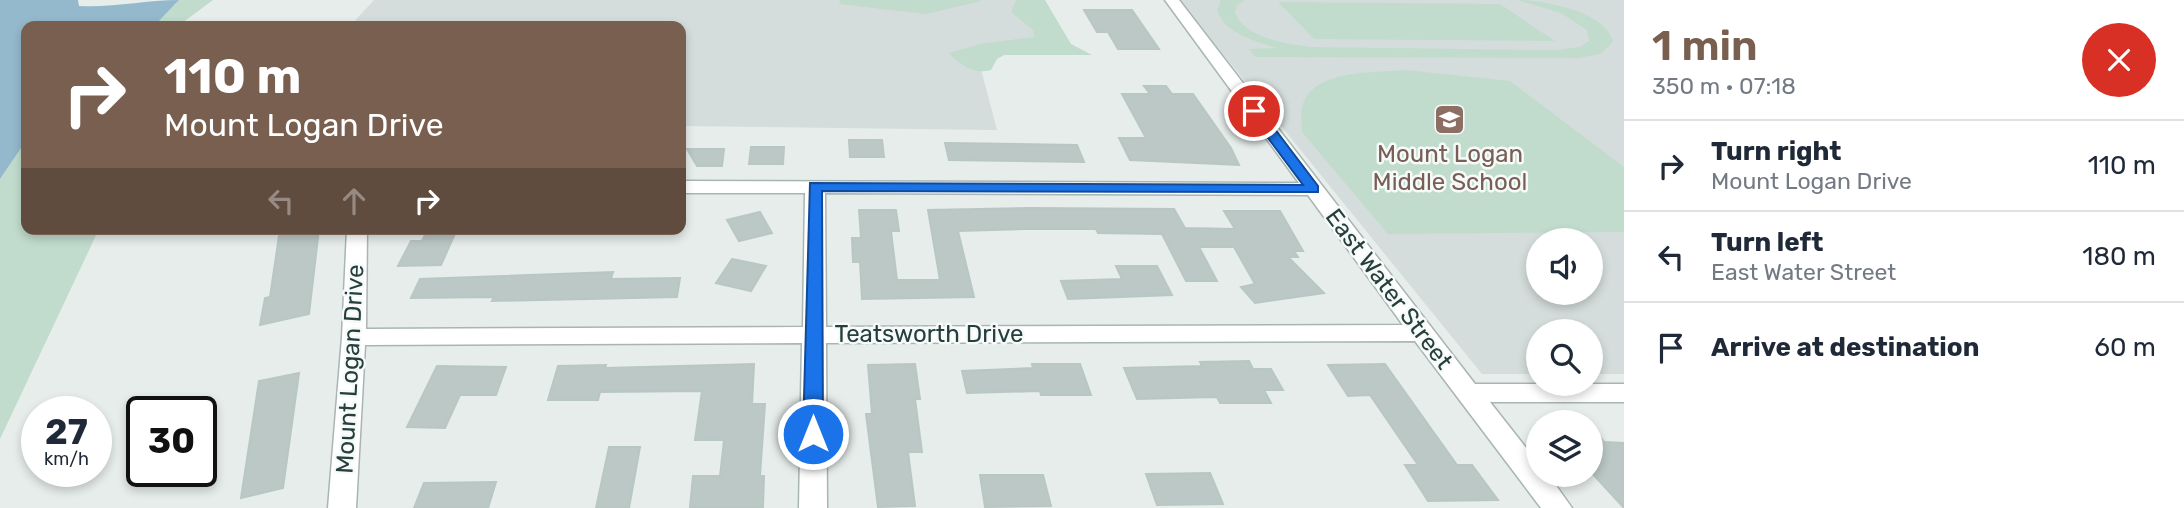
<!DOCTYPE html>
<html lang="en">
<head>
<meta charset="utf-8">
<style>
  :root { --surface:#fff; --page:#f2f2f3; --text:#1f2937; --muted:#747a83; --line:#e0e1e3; --accent:#785f4f }
  body { margin:0; font-family:Rubik,sans-serif; background:var(--page); color:var(--text); height:100vh; display:flex; flex-direction:column; font-size:26px; white-space:nowrap }
  * { box-sizing:border-box; margin:0 }
  p { font-size:23px; color:var(--muted) }
  .icon { flex:none; width:38px; height:38px; fill:none; stroke:currentColor; stroke-width:2; stroke-linecap:round; stroke-linejoin:round }
  .map { position:relative; flex:1; overflow:hidden }
  .sheet { display:flex; flex-direction:column; background:var(--surface); width:560px }
  .sheet>* { flex:none }
  .hud { position:absolute; left:21px; top:21px; width:665px; height:214px; border-radius:14px; box-shadow:0 4px 10px #0003; background:#785f4f; color:#fff; overflow:hidden }
  .tools { position:absolute; left:1526px; top:228px; display:grid; gap:14px }
  .tools a { display:grid; place-items:center; width:77px; height:77px; border-radius:50%; background:var(--surface); box-shadow:0 4px 10px #0003; font-size:35px }
  .speed { position:absolute; left:21px; top:396px; display:flex; gap:14px; font-size:35px; font-weight:700; text-align:center }
  .speed>* { display:grid; place-content:center; width:91px; height:91px; border-radius:50%; background:var(--surface); box-shadow:0 4px 10px #0003; line-height:1 }
  .speed small { font-size:18px; font-weight:400 }
  .speed .limit { border:4px solid #111; border-radius:10px; background:#fff; color:#111 }
  .pin { position:absolute; display:grid; place-items:center; width:60px; height:60px; color:#fff; margin:-30px; border:4px solid #fff; border-radius:50%; box-shadow:0 2px 7px #0007 }
  .me { position:absolute; width:77px; margin:-38px; rotate:0deg; stroke-linejoin:round; filter:drop-shadow(0 0 5px #0008) }
  .turn { display:flex; align-items:center; gap:24px; height:147px; padding:0 28px; font-size:32px }
  .turn .icon { width:91px; height:91px; stroke-width:2.5 }
  .turn b { display:block; font-size:49px; line-height:60px }
  .lanes { display:flex; align-items:center; height:66px; padding:0 28px; background:#0003; justify-content:center; gap:35px; direction:ltr }
  .lanes .off { opacity:.35 }
  .round { display:grid; place-items:center; flex:none; width:74px; height:74px; border-radius:37px; background:var(--page) }
  .overview { display:flex; align-items:center; justify-content:space-between; height:119px; padding:0 28px }
  h1 { font-size:42px; font-weight:600; line-height:52px; color:var(--accent) }
  ul { padding:0; list-style:none }
  li { display:flex; align-items:center; gap:21px; height:91px; padding:0 28px; border-top:2px solid var(--line) }
  li div { flex:1 }
  li b { display:block; font-size:26px }
  li em { font-style:normal }
  main { display:flex; flex:1; min-height:0 }
  .map>svg:first-child { display:block }
</style>
</head>
<body>
<main>
<div class="map">
<svg width="1624" height="508" viewBox="0 0 1624 508">
  <rect width="100%" height="100%" fill="#e6edeb"/>
  <path fill="#d4dddb" fill-rule="evenodd" d="M 374,0 L 1039,0 L 1062,48 L 976,50 L 997,130 L 681,126 L 681,26 L 350,26 Z
    M 1179,0 L 1624,0 L 1624,374 L 1591,374 L 1591,331 L 1538,331 L 1538,374 L 1482,374 ZM 1538,240 L 1591,240 L 1591,292 L 1538,292 Z"/>
  <path fill="#c1dccd" d="M 179,0 L 213,0 L 178,26 L 130,26 L 158,22 Z
    M 840,0 L 980,0 L 981,1 L 926,14 L 839,4 Z
    M 1016,0 L 1045,0 L 1071,44 L 1092,55 L 1004,55 L 997,59 L 991,70 C 974,75 960,65 949,53 L 980,44 L 1034,37 L 1033,30 L 1011,12 Z
    M 1221,0 L 1245,0 L 1237,5 L 1235,12 C 1244,38 1287,44 1311,47 L 1554,50 L 1580,47 L 1589,41 L 1587,30 L 1561,13 L 1517,0 C 1543,0 1606,11 1613,42 L 1600,54 L 1579,58 L 1256,57 L 1249,49 L 1276,48 C 1255,41 1224,33 1217,10 Z
    M 1278,2 L 1500,4 L 1555,41 L 1314,39 Z
    M 1405,70 L 1510,81 L 1624,167 L 1624,232 L 1388,234 L 1302,132 C 1302,124 1300,112 1303,104 C 1315,69 1375,73 1405,70 Z
    M 26,141 L 26,229 L 99,229 L 0,439 L 0,179 Z"/>
  <path fill="#94b9cc" d="M 0,0 L 78,0 L 79,6 C 113,8 144,0 179,0 L 158,22 L 130,26 L 26,26 L 26,141 L 0,179 Z"/>
  <path fill="#bbc8c5" stroke="#b9c7c3" stroke-width="2" d="M 1084,10 L 1132,10 L 1159,49 L 1118,49 L 1108,32 L 1097,32 Z
    M 1144,86 L 1166,86 L 1172,94 L 1193,94 L 1231,148 L 1239,165 L 1130,160 L 1119,138 L 1146,138 L 1122,94 L 1150,94 Z
    M 849,140 L 882,140 L 884,157 L 850,157 Z
    M 945,143 L 1077,145 L 1084,162 L 949,160 Z
    M 751,147 L 784,147 L 783,164 L 749,164 Z
    M 687,149 L 724,149 L 722,166 L 697,166 Z
    M 1030,208 L 1174,209 L 1185,228 L 1235,229 L 1224,211 L 1280,211 L 1303,251 L 1294,251 L 1298,257 L 1288,257 L 1324,293 L 1255,303 L 1241,287 L 1255,284 L 1234,247 L 1199,247 L 1217,281 L 1186,281 L 1162,234 L 1098,233 L 1096,229 L 1023,229 L 958,231 L 974,297 L 862,299 L 860,262 L 853,262 L 852,238 L 861,238 L 859,210 L 896,210 L 899,231 L 891,231 L 897,280 L 940,280 L 928,210 Z
    M 760,212 L 772,233 L 739,241 L 727,220 Z
    M 280,229 L 319,229 L 309,314 L 260,325 L 265,298 L 270,297 Z
    M 428,229 L 457,229 L 441,265 L 398,266 L 411,241 L 422,241 Z
    M 732,259 L 766,266 L 751,291 L 716,283 Z
    M 1116,266 L 1157,266 L 1172,295 L 1068,299 L 1061,281 L 1122,279 Z
    M 613,272 L 611,279 L 680,278 L 677,297 L 492,301 L 494,297 L 411,298 L 420,279 Z
    M 1249,361 L 1253,369 L 1271,369 L 1283,390 L 1264,390 L 1271,403 L 1220,403 L 1217,397 L 1137,399 L 1124,368 L 1202,366 L 1200,362 Z
    M 754,364 L 752,404 L 765,404 L 760,476 L 764,476 L 763,507 L 690,507 L 693,476 L 720,476 L 724,440 L 695,440 L 702,391 L 600,392 L 598,400 L 548,400 L 558,366 L 606,365 L 605,368 Z
    M 915,364 L 920,399 L 915,399 L 922,452 L 908,452 L 915,506 L 878,507 L 866,414 L 872,414 L 868,365 Z
    M 1032,364 L 1080,364 L 1091,395 L 1041,395 L 1040,391 L 967,393 L 962,371 L 1033,368 Z
    M 1385,364 L 1457,465 L 1472,465 L 1498,500 L 1428,501 L 1405,465 L 1418,465 L 1370,395 L 1348,396 L 1328,365 Z
    M 437,366 L 506,367 L 496,395 L 460,395 L 445,428 L 407,427 Z
    M 299,373 L 283,488 L 241,498 L 259,381 Z
    M 1591,426 L 1604,442 L 1624,443 L 1624,508 L 1591,472 Z
    M 609,447 L 640,447 L 629,508 L 596,508 Z
    M 1210,473 L 1223,504 L 1157,505 L 1146,474 Z
    M 980,475 L 1043,475 L 1051,506 L 985,507 Z
    M 496,482 L 488,508 L 414,508 L 424,483 Z"/>
  <g fill="none" stroke-linecap="round" stroke-linejoin="round">
    <defs>
      <path id="street" d="M 1165,0 L 1179,0 L 1475,384 L 1624,384 L 1624,402 L 1490,402 L 1538,463 L 1538,474 L 1548,474 L 1572,508 L 1541,508 L 1415,341 L 826,343 L 827,508 L 799,508 L 802,343 L 365,345 L 356,508 L 328,508 L 342,337 L 347,229 L 367,229 L 366,329 L 803,327 L 805,193 L 681,193 L 681,181 L 1299,183 ZM 825,193 L 1308,195 L 1403,325 L 826,327 Z"/>
    </defs>
    <use href="#street" stroke="#a9b5b3" stroke-width="3"/>
    <use href="#street" fill="#fff" fill-rule="evenodd"/>
  </g>
  <path fill="#1a73e8" stroke="#114b97" stroke-width="2" d="M 1250,108 L 1259,108 L 1318,186 L 1318,192 L 822,191 L 823,434 L 820,439 L 806,439 L 803,434 L 810,183 L 1303,185 L 1248,111 Z"/>
  <defs>
    <symbol id="school-square" viewBox="-11 -11 22 22"><rect x="-9" y="-9" width="18" height="18" rx="4" fill="#8d6e63" stroke="#f6faf9"/><path d="M0-5L7-2L0 1L-7-2ZM-4 1L0 2.5L4 1V4Q0 6-4 4Z" fill="#fff"/></symbol>
  </defs>
  <g fill-rule="evenodd">
    <use href="#school-square" x="1432" y="102" width="35" height="35"/>
  </g>
  <g text-anchor="middle" dominant-baseline="central" stroke-width="5" stroke-linejoin="round" paint-order="stroke">
    <g font-size="24" fill="#785e54" stroke="#f6faf9">
      <text x="1450" y="154">Mount Logan<tspan x="1450" dy="28">Middle School</tspan></text>
    </g>
    <g font-size="24" fill="#263e3c" stroke="#f6faf9">
      <text transform="translate(1389 289) rotate(53)">East Water Street</text>
      <text x="929" y="334">Teatsworth Drive</text>
      <text transform="translate(350 369) rotate(-87)">Mount Logan Drive</text>
    </g>
  </g>
</svg>
<div class="tools">
<a><svg class="icon" aria-label="sound" viewBox="0 0 24 24"><path d="M4 9h4l5-4v14l-5-4H4zM17 9q2 3 0 6"/></svg></a>
<a><svg class="icon" aria-label="search" viewBox="0 0 24 24"><circle cx="10" cy="10" r="6"/><path d="M15 15l6 6"/></svg></a>
<a><svg class="icon" aria-label="layers" viewBox="0 0 24 24"><path d="M12 4l9 5-9 5-9-5zM3 14l9 5 9-5"/></svg></a>
</div>
<div class="speed"><div>27<small>km/h</small></div><div class="limit">30</div></div>
<div class="pin" style="left:1254px;top:111px;background:#d93025"><svg class="icon" aria-label="arrive" viewBox="0 0 24 24"><path d="M6 21V4h12l-3 4 3 4H6"/></svg></div>
<svg class="me" style="left:813px;top:434px" viewBox="-20 -20 40 40"><circle r="17" fill="#1a73e8" stroke="#fff" stroke-width="3"/><path d="M0-11L8 9 0 5-8 9z" fill="#fff"/></svg>
<div class="hud">
<div class="turn"><svg class="icon" aria-label="right" viewBox="0 0 24 24"><path d="M7 20v-9h11M14 6l5 5-5 5"/></svg><div><b>110 m</b>Mount Logan Drive</div></div>
<div class="lanes"><svg class="icon off" aria-label="left" viewBox="0 0 24 24"><path d="M17 20v-9H6M10 6l-5 5 5 5"/></svg><svg class="icon off" aria-label="ahead" viewBox="0 0 24 24"><path d="M12 20V5M6 11l6-6 6 6"/></svg><svg class="icon" aria-label="right" viewBox="0 0 24 24"><path d="M7 20v-9h11M14 6l5 5-5 5"/></svg></div>
</div>
</div>
<section class="sheet">
<div class="overview"><div><h1>1 min</h1><p>350 m · 07:18</p></div><a class="round" style="background:#d93025;color:#fff"><svg class="icon" aria-label="close" viewBox="0 0 24 24"><path d="M6 6l12 12M18 6L6 18"/></svg></a></div>
<ul>
<li><svg class="icon" aria-label="right" viewBox="0 0 24 24"><path d="M7 20v-9h11M14 6l5 5-5 5"/></svg><div><b>Turn right</b><p>Mount Logan Drive</p></div><em>110 m</em></li>
<li><svg class="icon" aria-label="left" viewBox="0 0 24 24"><path d="M17 20v-9H6M10 6l-5 5 5 5"/></svg><div><b>Turn left</b><p>East Water Street</p></div><em>180 m</em></li>
<li><svg class="icon" aria-label="arrive" viewBox="0 0 24 24"><path d="M6 21V4h12l-3 4 3 4H6"/></svg><div><b>Arrive at destination</b></div><em>60 m</em></li>
</ul>
</section>
</main>
</body>
</html>
